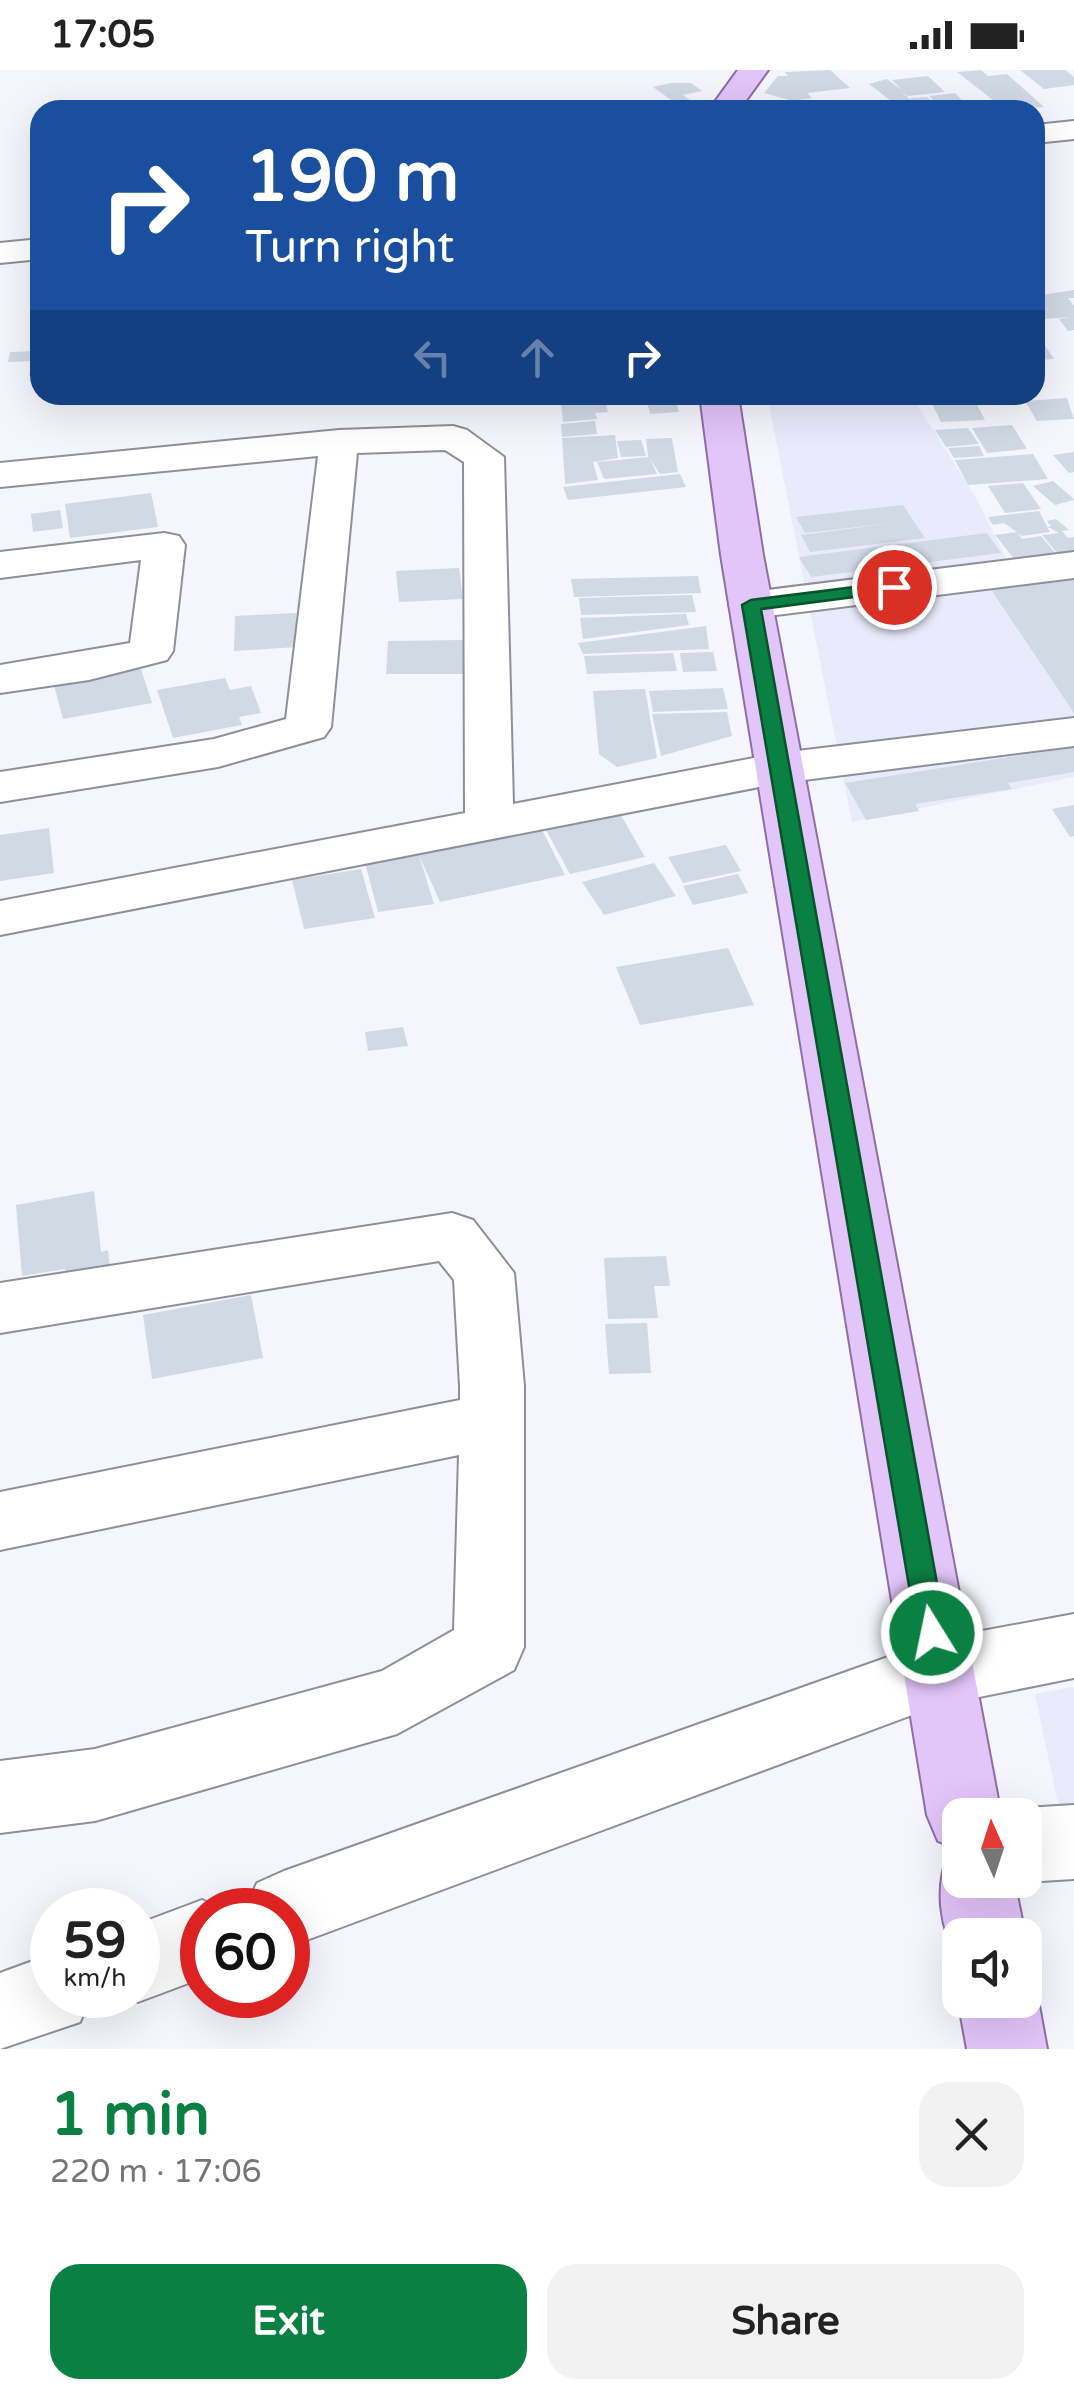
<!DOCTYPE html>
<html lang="en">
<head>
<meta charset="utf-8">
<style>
  :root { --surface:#fff; --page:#f2f2f2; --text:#222; --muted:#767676; --accent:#0b8043 }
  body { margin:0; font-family:"Varela Round",sans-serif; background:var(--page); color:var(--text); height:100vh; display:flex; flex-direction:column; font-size:38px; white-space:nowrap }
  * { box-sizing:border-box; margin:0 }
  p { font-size:32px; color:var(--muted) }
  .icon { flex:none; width:55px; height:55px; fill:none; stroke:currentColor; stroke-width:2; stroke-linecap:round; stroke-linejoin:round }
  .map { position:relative; height:1979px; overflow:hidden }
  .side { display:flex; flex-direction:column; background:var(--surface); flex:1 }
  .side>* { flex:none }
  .banner { position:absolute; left:30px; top:30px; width:1015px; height:305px; border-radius:30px; box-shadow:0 10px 40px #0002; background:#1a4fa0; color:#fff; overflow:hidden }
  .needle { width:65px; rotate:357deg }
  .fabs { position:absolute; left:942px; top:1728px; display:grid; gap:20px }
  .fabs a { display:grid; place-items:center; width:100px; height:100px; border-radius:20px; background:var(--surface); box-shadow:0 10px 40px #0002; font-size:50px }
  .speed { position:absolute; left:30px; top:1818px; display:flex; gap:20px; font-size:50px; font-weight:700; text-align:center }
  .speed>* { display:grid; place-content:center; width:130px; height:130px; border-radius:50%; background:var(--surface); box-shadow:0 10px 40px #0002; line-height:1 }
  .speed small { font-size:25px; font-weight:400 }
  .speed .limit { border:15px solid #d22; background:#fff; color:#111 }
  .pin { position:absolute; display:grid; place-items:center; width:85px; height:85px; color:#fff; margin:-42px; border:5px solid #fff; border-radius:50%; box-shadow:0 2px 10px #0007 }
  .me { position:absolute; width:110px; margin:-55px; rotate:350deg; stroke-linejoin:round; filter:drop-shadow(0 0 8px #0008) }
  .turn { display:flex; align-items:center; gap:35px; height:210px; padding:0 50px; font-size:45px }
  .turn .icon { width:130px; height:130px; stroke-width:2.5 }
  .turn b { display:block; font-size:70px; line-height:85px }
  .lanes { display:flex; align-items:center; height:95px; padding:0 50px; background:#0003; justify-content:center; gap:50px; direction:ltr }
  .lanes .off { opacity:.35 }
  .round { display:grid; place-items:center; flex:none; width:105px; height:105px; border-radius:30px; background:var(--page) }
  .summary { display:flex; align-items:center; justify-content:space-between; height:170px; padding:0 50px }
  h1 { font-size:60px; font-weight:700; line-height:75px; color:var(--accent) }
  .primary-button { display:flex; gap:20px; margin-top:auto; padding:20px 50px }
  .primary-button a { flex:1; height:115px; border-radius:30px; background:var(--accent); color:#fff; font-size:40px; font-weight:700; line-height:115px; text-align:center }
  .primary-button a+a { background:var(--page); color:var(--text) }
  .status { display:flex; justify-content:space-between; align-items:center; height:70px; padding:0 50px; background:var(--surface); direction:ltr }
  .status svg { height:28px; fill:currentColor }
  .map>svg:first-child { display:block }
</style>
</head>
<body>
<div class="status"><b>17:05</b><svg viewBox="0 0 49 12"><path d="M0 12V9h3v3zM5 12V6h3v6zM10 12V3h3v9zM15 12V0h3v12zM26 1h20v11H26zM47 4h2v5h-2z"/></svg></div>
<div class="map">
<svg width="1074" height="1979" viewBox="0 0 1074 1979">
  <rect width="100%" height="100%" fill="#f4f5fd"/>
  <path fill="#e9ebfc" d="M 767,325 L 911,325 L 975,426 L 1008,492 L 1074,483 L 1074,707 L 852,752 Z
    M 1074,1617 L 1074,1809 L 1035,1624 Z"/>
  <path fill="#d0d9e4" d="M 830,0 L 850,18 L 807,23 L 812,28 L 793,31 L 764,23 L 778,6 L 788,6 L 785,2 Z
    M 981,0 L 988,6 L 1007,4 L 1044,37 L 989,40 L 980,31 L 993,30 L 957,2 Z
    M 1020,0 L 1065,0 L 1074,7 L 1074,15 L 1044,19 Z
    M 928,6 L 945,22 L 908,26 L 901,22 L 914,32 L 910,28 L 927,27 L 935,34 L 921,36 L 926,40 L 903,40 L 869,14 L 887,9 L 902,20 L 892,10 Z
    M 671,13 L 691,13 L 702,21 L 683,25 L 693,32 L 678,35 L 653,17 Z
    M 955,23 L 964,32 L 937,34 L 929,26 Z
    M 1074,220 L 1074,228 L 1068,228 L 1074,236 L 1074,260 L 1068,261 L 1059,249 L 1070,247 L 1045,249 L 1035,243 L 1035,226 Z
    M 1035,265 L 1038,265 L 1054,289 L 1035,290 Z
    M 40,281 L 40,306 L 29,306 L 33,291 L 8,292 L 10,282 Z
    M 645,325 L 674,325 L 679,342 L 650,344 Z
    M 928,325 L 972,325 L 985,350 L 941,352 Z
    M 1067,328 L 1074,349 L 1037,351 L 1025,331 Z
    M 605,329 L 608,342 L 595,343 L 597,349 L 563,352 L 561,333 Z
    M 595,351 L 597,364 L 562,367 L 561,354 Z
    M 1012,355 L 1027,379 L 987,383 L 972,358 Z
    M 968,358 L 979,374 L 946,377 L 935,360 Z
    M 615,365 L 618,388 L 593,392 L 598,410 L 565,414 L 562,368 Z
    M 672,368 L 678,402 L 660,404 L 648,386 L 646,369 Z
    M 641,370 L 646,386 L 621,387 L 617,371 Z
    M 979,376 L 984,386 L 954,388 L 948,378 Z
    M 1074,382 L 1074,402 L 1069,403 L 1053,385 Z
    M 1033,384 L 1048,409 L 968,415 L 955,390 Z
    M 649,387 L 657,404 L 604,409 L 597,392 Z
    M 680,404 L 686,417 L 568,430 L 563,417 Z
    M 1053,411 L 1074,429 L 1074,430 L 1055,435 L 1033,416 Z
    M 1023,413 L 1041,439 L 1005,443 L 988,416 Z
    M 151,423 L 158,457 L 70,468 L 65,434 Z
    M 903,435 L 925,468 L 810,482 L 801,465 L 893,453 L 805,463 L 796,447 Z
    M 60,440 L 63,458 L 33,462 L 31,444 Z
    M 1039,441 L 1050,462 L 1022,466 L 1004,453 L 993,455 L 988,447 Z
    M 1056,449 L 1069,460 L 1062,461 L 1068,468 L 1074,467 L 1074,482 L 1058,484 L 1042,465 L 1059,463 L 1048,457 L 1051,456 L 1047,451 Z
    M 1017,462 L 1022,469 L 1041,466 L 1056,484 L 1015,490 L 995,465 Z
    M 987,463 L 1001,483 L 811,507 L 799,487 Z
    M 459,498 L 463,529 L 399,532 L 396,501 Z
    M 1074,504 L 1074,643 L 988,515 Z
    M 698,506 L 701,523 L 574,527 L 571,509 Z
    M 692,525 L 696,542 L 581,545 L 579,528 Z
    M 296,543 L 297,577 L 234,581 L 235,546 Z
    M 686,544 L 689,555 L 583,569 L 580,548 Z
    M 706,556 L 709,579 L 583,584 L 578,573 Z
    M 464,570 L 464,604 L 386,604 L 388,571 Z
    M 713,582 L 717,601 L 683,602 L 680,583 Z
    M 673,583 L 677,601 L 587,604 L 584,586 Z
    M 141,599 L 152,633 L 63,649 L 54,615 Z
    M 225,608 L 230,620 L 251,616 L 261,643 L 239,647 L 242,655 L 173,668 L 157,620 Z
    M 723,618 L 728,639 L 653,642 L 649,621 Z
    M 645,619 L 657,688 L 617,697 L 599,684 L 593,621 Z
    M 727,642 L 732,666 L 661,686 L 652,644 Z
    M 1074,677 L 1074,702 L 1008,713 L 1012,719 L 915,734 L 919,741 L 866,750 L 845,713 Z
    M 1074,735 L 1074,766 L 1070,767 L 1052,739 Z
    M 619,742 L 645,787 L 570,804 L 545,758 Z
    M 49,758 L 54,803 L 0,811 L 0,765 Z
    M 542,760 L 565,805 L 440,832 L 419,785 L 434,834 L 378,842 L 365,793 Z
    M 726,775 L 741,801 L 683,813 L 668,787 Z
    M 654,793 L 676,826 L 604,845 L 582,812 Z
    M 361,799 L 375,848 L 304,859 L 292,810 Z
    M 738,804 L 748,823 L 693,835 L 683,816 Z
    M 728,878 L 754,935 L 640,955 L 616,897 Z
    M 403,957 L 408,976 L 368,981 L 365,962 Z
    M 94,1121 L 101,1182 L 108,1180 L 111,1206 L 67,1214 L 65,1199 L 22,1206 L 16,1135 Z
    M 666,1186 L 670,1216 L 654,1216 L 658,1248 L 608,1249 L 604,1188 Z
    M 251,1225 L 263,1288 L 152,1309 L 143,1245 Z
    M 647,1253 L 651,1303 L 609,1304 L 605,1254 Z"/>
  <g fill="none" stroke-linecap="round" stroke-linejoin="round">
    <defs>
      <path id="minor" d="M 1074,51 L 1074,69 L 1035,73 L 1035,55 Z
        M 40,169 L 40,189 L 0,193 L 0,173 Z
        M 453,356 L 467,360 L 504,387 L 513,734 L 780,683 L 1074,648 L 1074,676 L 780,713 L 0,865 L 0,831 L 465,743 L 464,392 L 445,380 L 357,383 L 331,657 L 324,667 L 218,697 L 0,732 L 0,702 L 214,669 L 286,649 L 318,386 L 0,417 L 0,393 L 339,360 Z
        M 164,463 L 179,466 L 185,475 L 173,581 L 167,590 L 89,610 L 0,623 L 0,595 L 130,573 L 141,490 L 0,508 L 0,482 Z
        M 1074,482 L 1074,508 L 751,548 L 736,544 L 729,535 L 736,526 L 751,522 Z
        M 452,1143 L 473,1150 L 514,1203 L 524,1316 L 524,1577 L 514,1600 L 397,1664 L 95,1751 L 0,1763 L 0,1691 L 95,1679 L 382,1601 L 454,1560 L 459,1385 L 0,1480 L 0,1422 L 460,1330 L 460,1316 L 454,1210 L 439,1191 L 0,1263 L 0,1213 Z
        M 1074,1544 L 1074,1608 L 939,1635 L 288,1877 L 288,1840 L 245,1840 L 257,1813 L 284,1801 L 939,1569 Z
        M 1074,1735 L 1074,1809 L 1025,1812 L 1019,1810 L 1025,1810 L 1025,1745 L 1007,1745 L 1025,1738 Z
        M 202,1830 L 226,1840 L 202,1840 L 202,1908 L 138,1932 L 120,1925 L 138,1925 L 138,1854 Z
        M 52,1884 L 52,1925 L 91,1925 L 80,1952 L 0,1979 L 0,1903 Z"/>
      <path id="major" d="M 738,0 L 768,0 L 739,40 L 709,40 Z
        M 700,325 L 738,325 L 763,485 L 1001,1745 L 960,1745 L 960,1810 L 1014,1810 L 1025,1865 L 960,1865 L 960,1893 C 940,1860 934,1818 949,1783 L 958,1779 L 938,1771 L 927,1745 L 721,485 Z
        M 1026,1902 L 1038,1930 L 1047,1979 L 967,1979 L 958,1930 L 960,1926 L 960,1930 L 1025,1930 Z"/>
    </defs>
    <use href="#minor" stroke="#8e8f9b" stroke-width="4"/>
    <use href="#major" stroke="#8d6ea8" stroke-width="4"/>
    <use href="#minor" fill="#fff" fill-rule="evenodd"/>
    <use href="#major" fill="#e2c5f9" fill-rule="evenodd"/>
  </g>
  <path fill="#0b8043" stroke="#07532c" stroke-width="2.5" d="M 894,512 L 901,514 L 901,521 L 761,539 L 946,1563 L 942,1572 L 932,1576 L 922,1572 L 917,1563 L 742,535 L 751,530 Z"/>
</svg>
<div class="fabs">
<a><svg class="needle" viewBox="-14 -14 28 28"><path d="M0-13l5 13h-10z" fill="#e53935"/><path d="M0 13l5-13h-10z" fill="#767676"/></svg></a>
<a><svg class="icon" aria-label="sound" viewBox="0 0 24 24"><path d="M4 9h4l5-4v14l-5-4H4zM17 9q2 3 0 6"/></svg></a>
</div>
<div class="speed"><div>59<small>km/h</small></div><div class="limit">60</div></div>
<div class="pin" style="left:894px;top:517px;background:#d93025"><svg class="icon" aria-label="arrive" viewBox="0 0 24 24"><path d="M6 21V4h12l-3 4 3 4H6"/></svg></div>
<svg class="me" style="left:932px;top:1563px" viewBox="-20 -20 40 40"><circle r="17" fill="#0b8043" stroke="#fff" stroke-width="3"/><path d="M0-11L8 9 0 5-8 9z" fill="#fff"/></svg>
<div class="banner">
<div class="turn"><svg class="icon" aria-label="right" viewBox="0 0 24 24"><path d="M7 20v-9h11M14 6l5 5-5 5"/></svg><div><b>190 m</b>Turn right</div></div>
<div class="lanes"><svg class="icon off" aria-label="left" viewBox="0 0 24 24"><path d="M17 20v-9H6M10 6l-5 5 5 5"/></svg><svg class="icon off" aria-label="ahead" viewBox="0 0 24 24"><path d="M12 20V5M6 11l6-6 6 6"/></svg><svg class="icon" aria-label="right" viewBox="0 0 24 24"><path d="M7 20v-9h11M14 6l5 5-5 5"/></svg></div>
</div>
</div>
<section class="side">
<div class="summary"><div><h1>1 min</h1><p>220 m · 17:06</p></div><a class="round"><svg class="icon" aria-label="close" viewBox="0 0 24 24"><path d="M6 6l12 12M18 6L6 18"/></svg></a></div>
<div class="primary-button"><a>Exit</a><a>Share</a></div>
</section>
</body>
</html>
